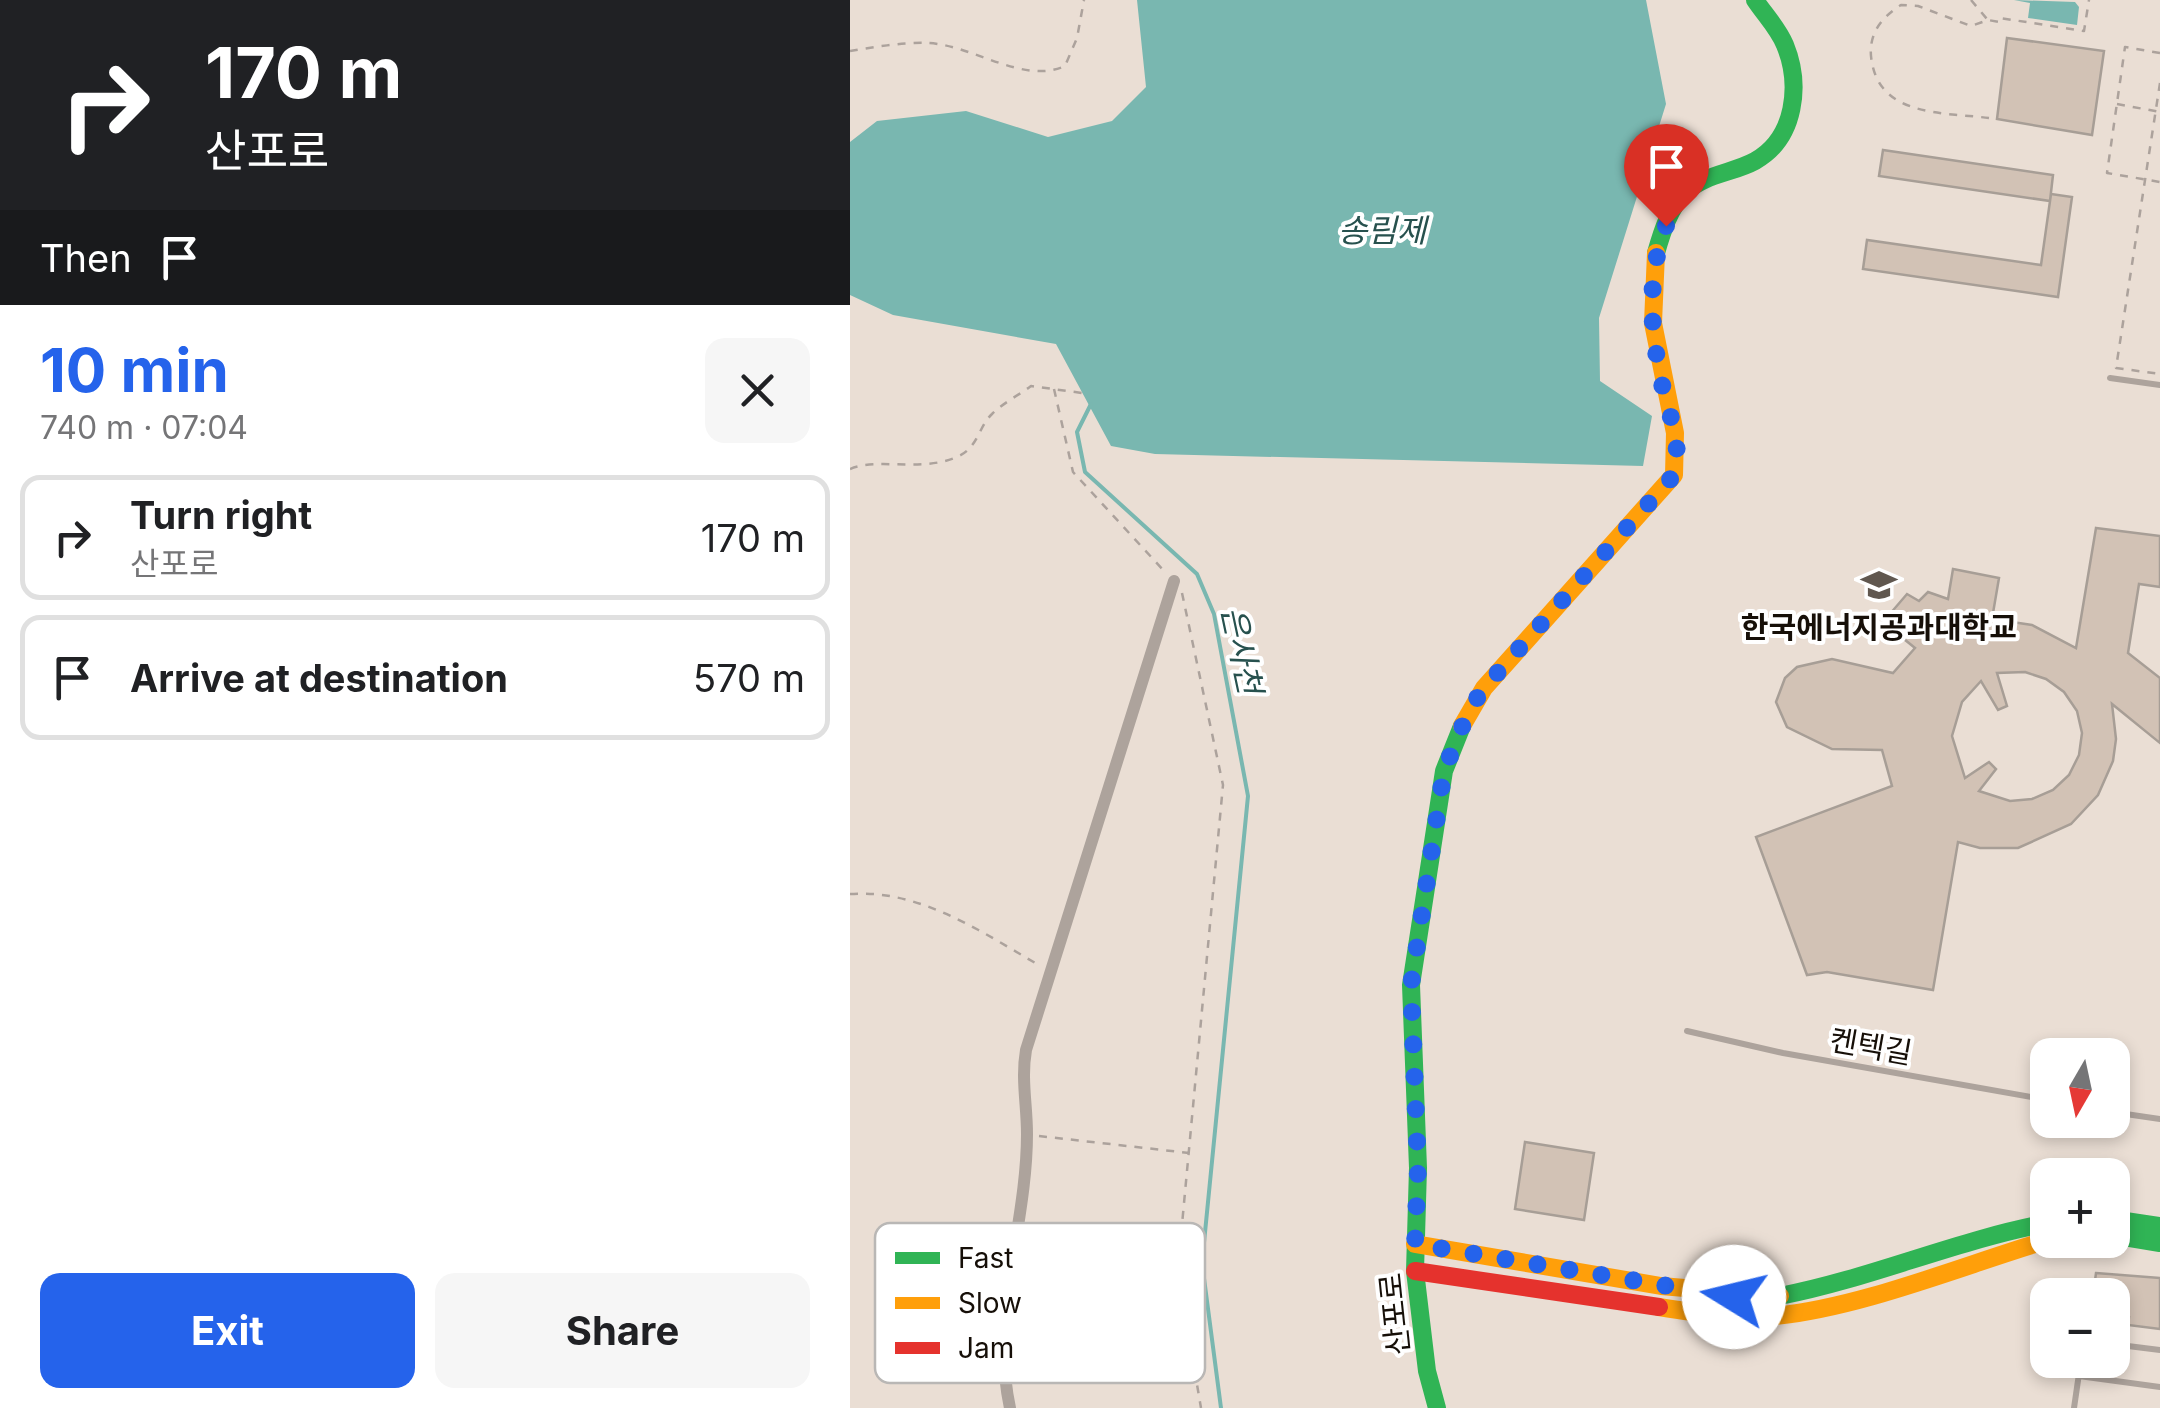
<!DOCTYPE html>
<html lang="en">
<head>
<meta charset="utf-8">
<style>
  :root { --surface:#fff; --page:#f6f6f6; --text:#202124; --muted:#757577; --line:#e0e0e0; --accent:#2563eb }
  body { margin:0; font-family:Inter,"Noto Sans KR",sans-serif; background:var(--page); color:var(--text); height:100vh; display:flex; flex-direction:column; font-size:38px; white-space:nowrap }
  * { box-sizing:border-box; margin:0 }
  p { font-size:32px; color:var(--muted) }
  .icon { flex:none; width:55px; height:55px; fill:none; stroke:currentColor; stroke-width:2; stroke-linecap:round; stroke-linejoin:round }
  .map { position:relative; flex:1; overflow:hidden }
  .sheet { display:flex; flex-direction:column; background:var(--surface); width:850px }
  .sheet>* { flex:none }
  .banner { background:#202124; color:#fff; overflow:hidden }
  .needle { width:65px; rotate:189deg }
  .tools { position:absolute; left:1180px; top:1038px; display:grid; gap:20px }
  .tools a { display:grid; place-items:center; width:100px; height:100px; border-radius:20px; background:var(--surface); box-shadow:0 5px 15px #0003; font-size:50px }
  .pin { position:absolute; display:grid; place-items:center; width:85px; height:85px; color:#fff; margin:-102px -42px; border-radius:50% 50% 50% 0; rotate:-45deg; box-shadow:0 0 10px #0007 }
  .pin .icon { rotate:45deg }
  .me { position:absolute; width:110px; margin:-55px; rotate:279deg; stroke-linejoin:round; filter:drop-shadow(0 0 8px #0008) }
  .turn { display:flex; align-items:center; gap:35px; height:210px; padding:0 40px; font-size:45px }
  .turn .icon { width:130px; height:130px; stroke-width:2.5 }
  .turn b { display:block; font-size:70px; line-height:85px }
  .then { display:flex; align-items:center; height:95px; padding:0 40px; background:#0003; gap:20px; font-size:38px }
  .round { display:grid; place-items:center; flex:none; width:105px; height:105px; border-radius:20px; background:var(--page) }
  .headline { display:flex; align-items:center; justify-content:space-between; height:170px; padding:0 40px }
  h1 { font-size:60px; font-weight:700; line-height:75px; color:var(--accent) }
  .action { display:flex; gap:20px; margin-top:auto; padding:20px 40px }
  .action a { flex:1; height:115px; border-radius:20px; background:var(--accent); color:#fff; font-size:40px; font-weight:700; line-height:115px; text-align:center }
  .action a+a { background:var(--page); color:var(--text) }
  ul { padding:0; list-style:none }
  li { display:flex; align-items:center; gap:30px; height:125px; margin:0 20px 15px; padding:0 20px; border:5px solid var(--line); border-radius:20px }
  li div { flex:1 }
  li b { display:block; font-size:38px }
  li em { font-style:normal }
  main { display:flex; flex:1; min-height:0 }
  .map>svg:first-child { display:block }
</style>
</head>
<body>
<main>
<section class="sheet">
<div class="banner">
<div class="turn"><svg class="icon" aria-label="right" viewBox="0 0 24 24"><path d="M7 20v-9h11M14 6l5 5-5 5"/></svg><div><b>170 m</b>산포로</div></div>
<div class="then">Then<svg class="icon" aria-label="arrive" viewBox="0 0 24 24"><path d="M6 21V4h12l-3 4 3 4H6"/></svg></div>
</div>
<div class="headline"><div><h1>10 min</h1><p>740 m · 07:04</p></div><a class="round"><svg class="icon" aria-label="close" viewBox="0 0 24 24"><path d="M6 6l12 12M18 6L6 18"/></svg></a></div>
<ul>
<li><svg class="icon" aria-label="right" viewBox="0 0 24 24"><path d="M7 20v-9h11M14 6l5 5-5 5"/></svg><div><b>Turn right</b><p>산포로</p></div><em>170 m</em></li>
<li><svg class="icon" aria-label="arrive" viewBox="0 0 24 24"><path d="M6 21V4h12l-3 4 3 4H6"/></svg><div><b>Arrive at destination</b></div><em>570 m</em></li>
</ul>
<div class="action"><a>Exit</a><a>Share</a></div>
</section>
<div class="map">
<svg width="1310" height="1408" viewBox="0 0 1310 1408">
  <rect width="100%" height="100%" fill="#eaded4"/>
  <path fill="#79b7b0" d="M 287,0 L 796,0 L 816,104 L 749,318 L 750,381 L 802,416 L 793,466 L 305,454 L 261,446 L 206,344 L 43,315 L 0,295 L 0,142 L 27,121 L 116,111 L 198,137 L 262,121 L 296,87 Z
    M 1164,0 L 1225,2 L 1229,7 L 1227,25 L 1178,18 L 1180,3 Z"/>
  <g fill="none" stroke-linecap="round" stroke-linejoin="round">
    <path stroke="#79b7b0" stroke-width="4" d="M 241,404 L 227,432 L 235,472 L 347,574 L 364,614 L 398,796 L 352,1263 L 371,1408"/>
  </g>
  <path fill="#d2c2b5" stroke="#a79e96" stroke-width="2.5" fill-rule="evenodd" d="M 1157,38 L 1254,51 L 1242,135 L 1147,119 Z
    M 1033,150 L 1203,175 L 1200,201 L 1029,176 Z
    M 1201,194 L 1222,197 L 1208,297 L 1013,269 L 1017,240 L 1191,265 Z
    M 1246,528 L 1310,536 L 1310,587 L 1289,584 L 1278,653 L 1310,678 L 1310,743 L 1262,704 L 1266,739 L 1263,761 L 1248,795 L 1221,824 L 1168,848 L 1130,848 L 1108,842 L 1083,990 L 977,972 L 957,975 L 906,837 L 1042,786 L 1032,750 L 982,749 L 937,727 L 926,702 L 935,678 L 947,667 L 982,659 L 1043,673 L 1065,648 L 1033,622 L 1057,594 L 1069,601 L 1078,592 L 1098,599 L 1103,569 L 1149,578 L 1142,619 L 1182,625 L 1226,648 ZM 1175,672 L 1196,679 L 1214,692 L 1227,711 L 1232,733 L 1229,755 L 1219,775 L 1203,790 L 1182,799 L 1160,801 L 1129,791 L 1146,769 L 1139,762 L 1115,778 L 1102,736 L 1112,702 L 1131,681 L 1148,710 L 1157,706 L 1147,673 Z
    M 675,1142 L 744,1153 L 734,1220 L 665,1209 Z
    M 1246,1273 L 1310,1278 L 1310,1329 L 1278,1325 L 1279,1317 L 1262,1315 L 1262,1295 L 1243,1295 Z"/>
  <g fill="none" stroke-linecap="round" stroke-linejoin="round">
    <path stroke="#aca29c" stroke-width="2.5" stroke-dasharray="8 8" stroke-linecap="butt" d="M 1121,0 L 1137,19
      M 0,51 C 24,47 54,42 78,43 C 123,45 173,85 215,66 L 227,38 L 234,0
      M 1310,53 L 1275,47 L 1257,173 L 1310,182
      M 1310,83 L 1266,368 L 1310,374
      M 1267,104 L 1310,112
      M 1139,118 C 1091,112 1027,117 1021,56 C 1019,33 1032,17 1051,5 L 1068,6 L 1121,26 L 1138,20 L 1149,22 L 1150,18 L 1234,31 L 1239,0
      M 204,389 L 223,472 L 315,572
      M 0,469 C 27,457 74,473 109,456 C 128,447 129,426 142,414 C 153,403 169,395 181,386 L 232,393
      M 332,593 L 373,785 L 330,1246 L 334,1308 L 351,1408
      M 0,894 C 69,889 130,931 187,964
      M 189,1136 L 339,1153"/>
    <path stroke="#ada39c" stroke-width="6" d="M 1260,378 L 1310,385
      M 837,1031 L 933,1053 L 1198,1100
      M 1262,1112 L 1310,1119
      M 1262,1344 L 1310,1350
      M 1229,1376 L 1310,1387
      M 1224,1408 L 1231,1360"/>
    <path stroke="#ada39c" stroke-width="12" d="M 160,1408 C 140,1317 177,1225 177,1134 C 177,1105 171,1079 176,1050 L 324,581"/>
    <path stroke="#30b455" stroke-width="18" d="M 806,253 C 812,232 819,208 836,192 C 855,174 883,173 905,161 C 946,138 951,84 935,45 C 928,28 915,15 905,0
      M 1262,1219 L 1310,1226
      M 1262,1235 L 1310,1243
      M 930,1296 C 1022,1278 1107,1240 1198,1223
      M 587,1408 L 577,1371 L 565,1271 L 568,1168 L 561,985 L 594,771 L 612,726"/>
    <path stroke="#ff9f0a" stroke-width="18" d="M 612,726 L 634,688 L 824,475 L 825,433 L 803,323 L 806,253
      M 565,1244 L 811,1286 L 930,1296
      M 809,1307 C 847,1313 886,1319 924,1316 C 1010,1308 1114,1265 1198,1240"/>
    <path stroke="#e5322d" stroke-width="18" d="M 565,1271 L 809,1307"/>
  </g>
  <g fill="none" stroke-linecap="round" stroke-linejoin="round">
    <path stroke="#2563eb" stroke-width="18" stroke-dasharray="0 32.4" d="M 816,226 C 795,280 801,337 814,393 C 823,428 831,438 824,475 L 634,688 L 619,710 L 594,771 L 561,985 L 568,1168 L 565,1244 L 884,1297"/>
  </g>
  <defs>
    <symbol id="university-bare" viewBox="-9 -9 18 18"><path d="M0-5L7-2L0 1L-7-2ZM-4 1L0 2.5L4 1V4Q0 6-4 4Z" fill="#60574f" stroke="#fff" stroke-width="2.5" paint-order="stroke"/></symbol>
  </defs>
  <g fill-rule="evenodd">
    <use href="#university-bare" x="1004" y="560" width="50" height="50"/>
  </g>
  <g text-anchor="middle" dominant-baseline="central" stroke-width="8" stroke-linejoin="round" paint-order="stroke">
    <g font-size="30" font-weight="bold" fill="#160f08" stroke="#fff">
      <text x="1029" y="627">한국에너지공과대학교</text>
    </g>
    <g font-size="30" fill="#160f08" stroke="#fff">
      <text transform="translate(1021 1046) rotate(10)">켄텍길</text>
      <text transform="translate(544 1314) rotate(-96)">산포로</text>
    </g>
    <g font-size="32" font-style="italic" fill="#27514e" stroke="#fff">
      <text x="532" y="230">송림제</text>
      <text transform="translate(392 650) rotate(78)">은사천</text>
    </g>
  </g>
  <rect x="25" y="1223" width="330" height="160" rx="15" fill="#fff" stroke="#b9b7b5" stroke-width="2.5"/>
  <rect x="45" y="1252" width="45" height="12" fill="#30b455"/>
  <rect x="45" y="1297" width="45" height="12" fill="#ff9f0a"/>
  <rect x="45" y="1342" width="45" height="12" fill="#e5322d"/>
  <g font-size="28" fill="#160f08">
    <text x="108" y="1268">Fast</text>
    <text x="108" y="1313">Slow</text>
    <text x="108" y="1358">Jam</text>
  </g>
</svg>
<div class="tools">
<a><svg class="needle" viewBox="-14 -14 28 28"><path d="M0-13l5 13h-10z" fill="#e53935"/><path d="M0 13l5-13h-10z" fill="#757577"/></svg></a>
<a>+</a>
<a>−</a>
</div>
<div class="pin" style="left:816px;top:226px;background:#d93025"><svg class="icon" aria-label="arrive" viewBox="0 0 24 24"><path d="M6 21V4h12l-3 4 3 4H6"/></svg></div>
<svg class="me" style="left:884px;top:1297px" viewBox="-20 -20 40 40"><circle r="19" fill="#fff"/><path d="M0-13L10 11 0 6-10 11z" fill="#2563eb"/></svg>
</div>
</main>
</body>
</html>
